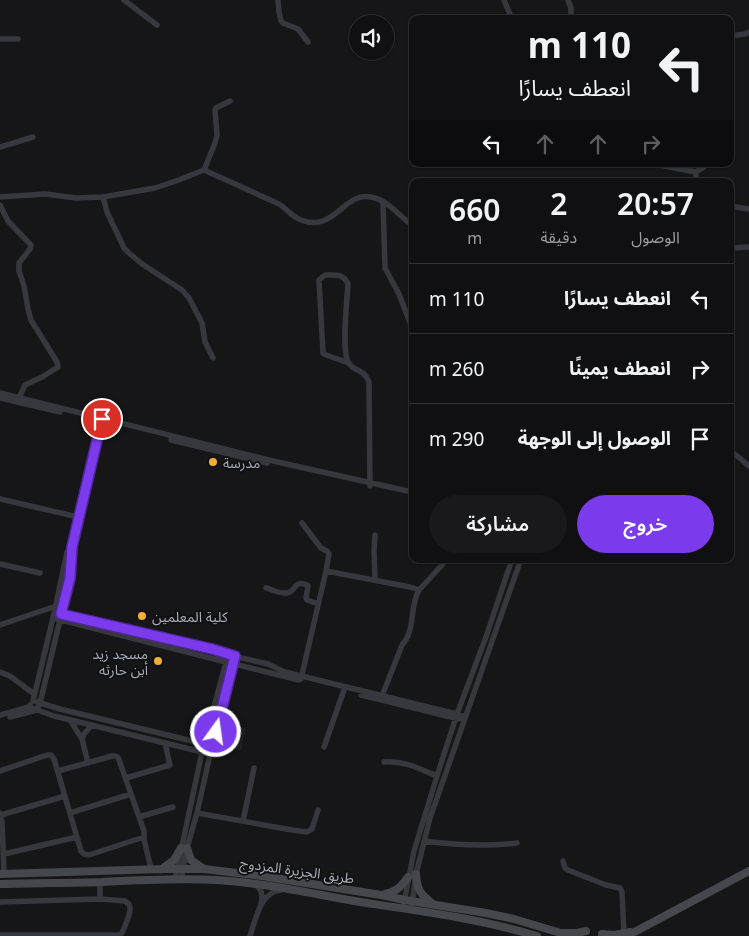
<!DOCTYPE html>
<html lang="ar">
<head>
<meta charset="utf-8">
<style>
  :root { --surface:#101012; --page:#19191b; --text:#f1f3f6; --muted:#9c9d9f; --line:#303032; --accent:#7c3aed }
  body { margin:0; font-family:"Noto Sans","Noto Sans Arabic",sans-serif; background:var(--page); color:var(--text); direction:rtl; height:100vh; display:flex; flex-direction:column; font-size:19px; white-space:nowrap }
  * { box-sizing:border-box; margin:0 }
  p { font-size:16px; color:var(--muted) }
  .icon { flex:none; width:28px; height:28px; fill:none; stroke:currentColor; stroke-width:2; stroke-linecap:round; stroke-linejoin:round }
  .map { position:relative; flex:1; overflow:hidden; direction:ltr }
  .side { position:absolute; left:409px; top:178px; width:325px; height:385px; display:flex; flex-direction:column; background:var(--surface); border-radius:10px; box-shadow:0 1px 4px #0004,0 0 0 1px var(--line); direction:rtl }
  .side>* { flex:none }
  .banner { position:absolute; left:409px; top:15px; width:325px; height:152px; border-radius:10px; box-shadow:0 1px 4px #0004,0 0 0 1px var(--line); direction:rtl; background:#101012; color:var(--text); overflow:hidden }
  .fabs { position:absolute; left:349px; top:15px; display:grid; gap:10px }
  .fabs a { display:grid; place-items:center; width:45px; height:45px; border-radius:50%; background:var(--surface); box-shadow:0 1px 4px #0004,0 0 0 1px var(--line); font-size:25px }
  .pin { position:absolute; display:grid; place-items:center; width:42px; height:42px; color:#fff; margin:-21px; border:2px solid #fff; border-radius:50%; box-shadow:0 1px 5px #0007 }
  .me { position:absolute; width:55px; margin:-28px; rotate:14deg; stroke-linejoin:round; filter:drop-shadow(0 0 4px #0008) }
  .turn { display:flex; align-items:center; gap:18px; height:105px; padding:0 20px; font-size:22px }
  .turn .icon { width:65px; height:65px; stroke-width:2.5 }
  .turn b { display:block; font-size:35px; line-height:42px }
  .lanes { display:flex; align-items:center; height:48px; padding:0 20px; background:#0003; justify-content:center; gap:25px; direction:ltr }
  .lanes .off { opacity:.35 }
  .eta { display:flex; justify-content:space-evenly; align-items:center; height:85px; text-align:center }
  .eta b { font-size:30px; font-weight:600; line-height:35px }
  .primary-button { display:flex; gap:10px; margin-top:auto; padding:10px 20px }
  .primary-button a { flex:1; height:58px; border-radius:30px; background:var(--accent); color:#fff; font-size:20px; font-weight:600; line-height:58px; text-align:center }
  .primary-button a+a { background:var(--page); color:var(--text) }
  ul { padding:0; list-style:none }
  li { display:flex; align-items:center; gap:15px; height:70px; padding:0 20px; border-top:1px solid var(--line) }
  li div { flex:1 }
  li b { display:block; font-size:19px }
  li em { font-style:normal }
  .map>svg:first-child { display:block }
</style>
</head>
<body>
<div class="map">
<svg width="749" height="936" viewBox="0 0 749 936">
  <rect width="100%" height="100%" fill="#161618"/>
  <path fill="#222225" d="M 225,725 L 246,729 L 241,750 L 221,746 Z"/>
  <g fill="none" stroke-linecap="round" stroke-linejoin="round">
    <path stroke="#37383d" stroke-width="5.5" d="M 124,0 L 157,25
      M 278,0 L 279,12 L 281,21 L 283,23 L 298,29 L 308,42
      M 504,0 L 512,19
      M 568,0 L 571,8 L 571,19
      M 730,36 L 745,34 L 749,32
      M 0,39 L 18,39
      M 0,147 L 33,137
      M 654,164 L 696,172 L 704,167 L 706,164
      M 204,170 L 279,204 C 287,209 292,217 301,220 C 335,233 344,191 371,197 C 388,200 399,216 412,225
      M 696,181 L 696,172
      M 0,197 L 45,194 L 76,198 L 103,197 L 155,188 L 176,181 L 204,170 L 215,143 L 217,135 L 215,110 L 216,108 L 230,101
      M 103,197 L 107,212 L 124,248 L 129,253 L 142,264 L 182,290 L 189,298 L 202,323 L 205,342 L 213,358
      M 383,202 L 385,268 L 399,294 L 412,328
      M 0,205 L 8,221 L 31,245 L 30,249 L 19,263 L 19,271 L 24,286 L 28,309 L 31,320 L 57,362 L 58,367 L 42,377 L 25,385 L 18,400
      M 730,206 L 749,209
      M 730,248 L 749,247
      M 349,363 L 326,355 L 323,353 L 319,280 L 325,275 C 336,275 343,273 348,284 C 347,300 341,353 349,364 C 356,372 363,368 369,382 L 370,486
      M 0,393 L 273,461 L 412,492
      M 0,398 L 60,412
      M 171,440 L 267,463
      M 730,450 L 749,466
      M 0,499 L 78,517
      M 375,535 L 374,550 L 375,580
      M 0,564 L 40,573
      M 326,571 L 410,587 L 419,590 C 409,607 416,630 402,645 L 382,696
      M 266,588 C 271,589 280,594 286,593 C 296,593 293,579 307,585 L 308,586 L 306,598 L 307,600 L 318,604
      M 419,590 L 443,564
      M 55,613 L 212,649 L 229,655 L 268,664 L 285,672 L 465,716
      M 57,619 L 226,662 L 202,752 L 210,755
      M 0,625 L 56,606
      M 227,659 L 226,662 L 299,680
      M 0,672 L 10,676 L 34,694
      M 301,679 L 326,571 L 329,554 L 327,551 L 321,548 L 302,523
      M 361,695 L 459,719
      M 33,701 L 53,618 L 67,552
      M 37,702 L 60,709 L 188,740 L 207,746
      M 29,707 L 54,716 L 202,752 L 175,879
      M 37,710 L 40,703 L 48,670 L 70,578 L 71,547 L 102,419
      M 0,715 L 29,707 L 30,705
      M 10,717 L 37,710
      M 70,720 L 82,739 L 88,763
      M 82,739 L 84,734 L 92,725
      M 324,747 L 344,690
      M 384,762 C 403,760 420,769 437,776
      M 0,771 L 47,755 L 51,755 L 54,759 L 81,851 L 84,854 L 89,855 L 144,837
      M 58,771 L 112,756 L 115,756 L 118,757 L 144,831 L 144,839 L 151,869
      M 126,778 L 170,765 L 165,743
      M 0,813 L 2,821 L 4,874
      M 70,813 L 131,794
      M 197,813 L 292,830 L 307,832 L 312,829 L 318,810
      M 1,815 L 65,796
      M 139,817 L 173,807
      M 243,821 L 254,768
      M 424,841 C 455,845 486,847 517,843
      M 4,854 L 77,837
      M 563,861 L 565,868 L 568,870 L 606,885 L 620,888 L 622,892 L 624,934
      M 181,879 L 187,848 L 197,813 L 210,755 L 233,661
      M 254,884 C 262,888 263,896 261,904
      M 100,899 L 100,882
      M 0,902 L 100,899 L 125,901 C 128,903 130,904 130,908 C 131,914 124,928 122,933 L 119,935 L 0,935
      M 412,904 L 416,874 L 430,818 L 521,559
      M 403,908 L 414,851 L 437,776 L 457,714 L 486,637 L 512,559
      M 250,936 C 256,919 260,892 281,890"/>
    <path stroke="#45474d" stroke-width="8" d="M 187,848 L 191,860 L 204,869
      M 162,869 L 174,860 L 181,848
      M 0,874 L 162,869 L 204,869 L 262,876 L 381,895 L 405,900 L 486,913 L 514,919 L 561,933 L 577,933 L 586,931
      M 416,874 C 417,890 420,894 433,904
      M 0,884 C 34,883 68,883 102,882 C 140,880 178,878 216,880 C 269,883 321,896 373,904 C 428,912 484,920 537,936
      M 385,894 C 396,892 401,887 408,877
      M 602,934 L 614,935 L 630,932
      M 627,936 L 749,871"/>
  </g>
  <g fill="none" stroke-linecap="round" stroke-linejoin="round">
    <defs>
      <path id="route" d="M 102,419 L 72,547 L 70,578 L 61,614 L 212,649 L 235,656 L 216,732"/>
    </defs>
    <use href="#route" stroke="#51269a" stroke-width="12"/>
    <use href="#route" stroke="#7c3aed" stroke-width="9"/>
  </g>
  <g fill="#f2b134" stroke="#111113" stroke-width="2">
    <circle cx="213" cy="462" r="5"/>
    <circle cx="142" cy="616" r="5"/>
    <circle cx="158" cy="661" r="5"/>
  </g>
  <g text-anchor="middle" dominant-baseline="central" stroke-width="4" stroke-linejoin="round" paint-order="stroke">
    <g font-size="14" fill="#a8adb8" stroke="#111113" text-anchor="start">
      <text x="223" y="462">مدرسة</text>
      <text x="152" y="616">كلية المعلمين</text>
      <text x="148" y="653" text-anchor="end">مسجد زيد<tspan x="148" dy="16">أبن حارثه</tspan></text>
    </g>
    <g font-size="14" fill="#a8adb8" stroke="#111113">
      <text transform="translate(297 870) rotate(8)">طريق الجزيرة المزدوج</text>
    </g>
  </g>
</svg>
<div class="fabs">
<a><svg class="icon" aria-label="sound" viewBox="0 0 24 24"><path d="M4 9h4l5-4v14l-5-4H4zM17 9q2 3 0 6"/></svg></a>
</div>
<div class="pin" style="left:102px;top:419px;background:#d93025"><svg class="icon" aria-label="arrive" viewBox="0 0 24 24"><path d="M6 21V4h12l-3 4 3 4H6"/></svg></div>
<svg class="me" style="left:216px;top:732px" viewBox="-20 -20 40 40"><circle r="17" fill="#7c3aed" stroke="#fff" stroke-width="3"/><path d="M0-11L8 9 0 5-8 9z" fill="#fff"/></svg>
<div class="banner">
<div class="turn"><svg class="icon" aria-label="left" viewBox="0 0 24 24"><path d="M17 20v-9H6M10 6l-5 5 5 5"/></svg><div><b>110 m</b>انعطف يسارًا</div></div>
<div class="lanes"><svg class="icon" aria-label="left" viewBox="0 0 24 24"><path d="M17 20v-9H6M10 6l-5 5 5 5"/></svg><svg class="icon off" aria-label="ahead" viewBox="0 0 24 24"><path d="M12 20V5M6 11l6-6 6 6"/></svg><svg class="icon off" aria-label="ahead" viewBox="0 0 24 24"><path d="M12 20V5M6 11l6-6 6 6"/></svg><svg class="icon off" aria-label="right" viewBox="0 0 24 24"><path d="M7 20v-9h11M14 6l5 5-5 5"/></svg></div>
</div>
<section class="side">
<div class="eta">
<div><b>20:57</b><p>الوصول</p></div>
<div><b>2</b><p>دقيقة</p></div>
<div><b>660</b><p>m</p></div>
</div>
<ul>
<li><svg class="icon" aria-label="left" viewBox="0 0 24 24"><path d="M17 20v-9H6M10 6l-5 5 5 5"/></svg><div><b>انعطف يسارًا</b></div><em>110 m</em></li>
<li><svg class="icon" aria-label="right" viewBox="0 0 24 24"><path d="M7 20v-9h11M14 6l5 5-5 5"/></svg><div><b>انعطف يمينًا</b></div><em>260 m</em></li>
<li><svg class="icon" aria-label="arrive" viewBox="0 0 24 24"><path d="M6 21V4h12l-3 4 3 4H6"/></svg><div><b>الوصول إلى الوجهة</b></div><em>290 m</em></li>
</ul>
<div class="primary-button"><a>خروج</a><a>مشاركة</a></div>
</section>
</div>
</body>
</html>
